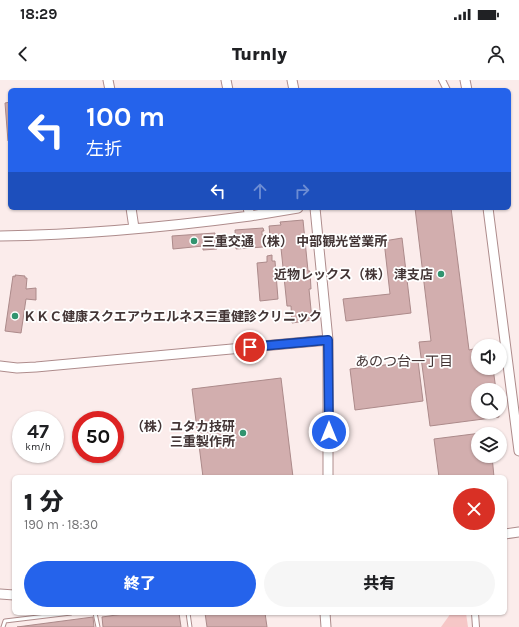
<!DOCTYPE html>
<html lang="ja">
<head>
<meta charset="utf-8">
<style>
  :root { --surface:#fff; --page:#f6f6f6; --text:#202124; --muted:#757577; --accent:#2563eb }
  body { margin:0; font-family:Karla,"Noto Sans JP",sans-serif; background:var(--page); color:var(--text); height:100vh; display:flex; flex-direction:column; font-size:15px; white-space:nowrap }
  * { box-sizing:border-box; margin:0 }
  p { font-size:13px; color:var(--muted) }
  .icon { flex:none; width:22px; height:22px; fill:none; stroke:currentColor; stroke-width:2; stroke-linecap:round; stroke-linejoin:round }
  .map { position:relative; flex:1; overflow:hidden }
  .details { position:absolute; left:12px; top:395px; width:495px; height:140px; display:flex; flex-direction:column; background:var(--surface); border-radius:6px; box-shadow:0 1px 3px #0004 }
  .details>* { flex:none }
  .hud { position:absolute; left:8px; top:8px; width:503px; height:122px; border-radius:6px; box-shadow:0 1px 3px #0004; background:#2563eb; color:#fff; overflow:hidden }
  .tools { position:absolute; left:471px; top:259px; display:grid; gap:8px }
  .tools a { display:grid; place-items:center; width:36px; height:36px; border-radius:50%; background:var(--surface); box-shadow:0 1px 3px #0004; font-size:20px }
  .speed { position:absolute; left:12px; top:331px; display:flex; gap:8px; font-size:20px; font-weight:700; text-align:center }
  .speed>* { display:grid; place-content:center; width:52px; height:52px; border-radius:50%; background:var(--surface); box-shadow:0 1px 3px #0004; line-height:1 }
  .speed small { font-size:10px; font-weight:400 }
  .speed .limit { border:6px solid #d22; background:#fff; color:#111 }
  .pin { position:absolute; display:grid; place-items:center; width:34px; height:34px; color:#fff; margin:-17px; border:2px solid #fff; border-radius:50%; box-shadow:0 1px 4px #0007 }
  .me { position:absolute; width:44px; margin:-22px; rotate:0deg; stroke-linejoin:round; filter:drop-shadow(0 0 3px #0008) }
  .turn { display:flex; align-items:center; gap:14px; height:84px; padding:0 12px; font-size:18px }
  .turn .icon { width:52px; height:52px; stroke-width:2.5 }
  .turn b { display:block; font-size:28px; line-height:34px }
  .lanes { display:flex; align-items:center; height:38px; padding:0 12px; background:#0003; justify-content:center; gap:20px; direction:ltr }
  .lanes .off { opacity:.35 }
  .round { display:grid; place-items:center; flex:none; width:42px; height:42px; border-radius:21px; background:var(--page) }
  .headline { display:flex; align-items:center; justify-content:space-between; height:68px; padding:0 12px }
  h1 { font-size:24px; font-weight:800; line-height:30px }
  .cta { display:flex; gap:8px; margin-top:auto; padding:8px 12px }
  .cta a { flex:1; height:46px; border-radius:24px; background:var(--accent); color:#fff; font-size:16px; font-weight:800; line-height:46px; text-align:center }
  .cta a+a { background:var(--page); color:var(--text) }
  .status { display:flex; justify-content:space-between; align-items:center; height:28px; padding:0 20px; background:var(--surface); direction:ltr }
  .status svg { height:11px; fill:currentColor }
  header { display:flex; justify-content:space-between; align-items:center; height:52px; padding:0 12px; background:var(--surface); font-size:18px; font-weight:800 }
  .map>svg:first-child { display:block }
</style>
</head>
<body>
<div class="status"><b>18:29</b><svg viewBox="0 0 49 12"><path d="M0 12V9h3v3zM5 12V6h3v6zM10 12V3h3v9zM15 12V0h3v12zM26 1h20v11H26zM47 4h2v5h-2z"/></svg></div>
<header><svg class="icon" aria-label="back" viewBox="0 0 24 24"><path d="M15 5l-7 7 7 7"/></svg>Turnly<svg class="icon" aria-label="person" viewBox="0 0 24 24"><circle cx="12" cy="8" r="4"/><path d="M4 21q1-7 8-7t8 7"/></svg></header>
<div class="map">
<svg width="519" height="547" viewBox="0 0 519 547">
  <rect width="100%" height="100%" fill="#fbeceb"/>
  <path fill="#f6c7c7" d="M 451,533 L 466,533 L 468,547 L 441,547 Z"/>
  <path fill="#d2aeae" stroke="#ac8a8a" d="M 10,22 L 10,61 L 8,61 L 5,23 Z
    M 415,128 L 451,128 L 469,270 L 478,268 L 478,288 L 493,288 L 496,310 L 478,310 L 478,332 L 499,332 L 499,337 L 430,346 L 419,262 L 431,261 Z
    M 303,140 L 308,191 L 310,191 L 311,209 L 309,209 L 312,240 L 292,243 L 291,226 L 287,226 L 281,168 L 278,165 L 271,165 L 269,146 L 281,145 L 280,142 Z
    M 263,148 L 264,151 L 262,151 L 262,155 L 264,155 L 265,164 L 263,165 L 263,167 L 236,169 L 235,150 Z
    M 215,153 L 217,169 L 203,170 L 203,166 L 173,169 L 172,156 Z
    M 402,158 L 411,233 L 346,241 L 343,219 L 390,214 L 384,161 Z
    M 272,175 L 272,181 L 275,181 L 278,219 L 260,221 L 257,183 L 267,182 L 267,176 Z
    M 15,195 L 25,196 L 25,198 L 27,198 L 26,209 L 36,208 L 36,220 L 26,219 L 21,253 L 5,251 L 13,196 L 15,197 Z
    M 418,281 L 423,321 L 355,330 L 350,289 Z
    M 281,298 L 293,397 L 203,397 L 192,309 Z
    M 489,352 L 489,354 L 478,354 L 478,376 L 492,376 L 494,397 L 439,397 L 434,359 Z
    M 131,533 L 179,533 L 181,547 L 103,547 L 102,537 Z
    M 205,533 L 265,533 L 267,547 L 207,547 Z
    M 93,537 L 94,547 L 17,547 Z"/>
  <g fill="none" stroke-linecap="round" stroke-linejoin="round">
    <defs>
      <path id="lane" d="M 95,533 L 98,547
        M 188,533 L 190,547
        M 3,547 L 5,541 L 71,533"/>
      <path id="street" d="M 442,0 L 447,10
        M 475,533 L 476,547"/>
      <path id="secondary" d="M 108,0 L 110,10
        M 226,0 L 228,10
        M 292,0 L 294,10
        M 465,0 L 467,10
        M 131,128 L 134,148
        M 315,128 L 328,260 L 328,397
        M 488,128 L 519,371
        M 250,136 L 298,128
        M 0,156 C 83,155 167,147 250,136 L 248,128
        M 0,286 L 17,288 L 36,287 L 328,260
        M 505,454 L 519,452
        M 0,514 L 14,515
        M 325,533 L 326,547"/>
    </defs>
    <use href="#lane" stroke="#ae8c8c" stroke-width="5"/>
    <use href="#street" stroke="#ae8c8c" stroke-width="8"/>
    <use href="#secondary" stroke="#ae8c8c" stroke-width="11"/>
    <use href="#lane" stroke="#fff" stroke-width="3"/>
    <use href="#street" stroke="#fff" stroke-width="6"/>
    <use href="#secondary" stroke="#fff" stroke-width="9"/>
  </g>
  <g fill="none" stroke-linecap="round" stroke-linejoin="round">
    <defs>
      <path id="route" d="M 250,267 L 328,260 L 329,352"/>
    </defs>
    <use href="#route" stroke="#184099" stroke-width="10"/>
    <use href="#route" stroke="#2563eb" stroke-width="7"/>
  </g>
  <g fill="#31946f" stroke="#fff" stroke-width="1.5">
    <circle cx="194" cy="161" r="4"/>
    <circle cx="441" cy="194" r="4"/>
    <circle cx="15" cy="236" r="4"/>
    <circle cx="243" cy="353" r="4"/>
  </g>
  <g text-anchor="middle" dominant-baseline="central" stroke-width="3.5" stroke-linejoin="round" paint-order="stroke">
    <g font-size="13" font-weight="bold" fill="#433535" stroke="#fff" text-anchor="start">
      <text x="202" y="161">三重交通（株） 中部観光営業所</text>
      <text x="433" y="194" text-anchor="end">近物レックス（株） 津支店</text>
      <text x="23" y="236">ＫＫＣ健康スクエアウエルネス三重健診クリニック</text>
      <text x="235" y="346" text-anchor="end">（株）ユタカ技研<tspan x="235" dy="15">三重製作所</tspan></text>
    </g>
    <g font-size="14" fill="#433535" stroke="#fff">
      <text x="404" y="281">あのつ台一丁目</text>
    </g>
  </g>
</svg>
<div class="tools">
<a><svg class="icon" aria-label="sound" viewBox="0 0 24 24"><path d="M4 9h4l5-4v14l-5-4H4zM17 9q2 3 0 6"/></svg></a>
<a><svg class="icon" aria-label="search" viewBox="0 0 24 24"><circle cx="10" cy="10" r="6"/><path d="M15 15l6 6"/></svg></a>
<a><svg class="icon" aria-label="layers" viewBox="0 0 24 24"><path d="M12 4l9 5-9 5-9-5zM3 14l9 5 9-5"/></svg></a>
</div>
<div class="speed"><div>47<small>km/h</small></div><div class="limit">50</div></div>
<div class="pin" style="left:250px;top:267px;background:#d93025"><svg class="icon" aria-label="arrive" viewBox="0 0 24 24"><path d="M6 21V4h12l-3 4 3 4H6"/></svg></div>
<svg class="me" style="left:329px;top:352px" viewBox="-20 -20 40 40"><circle r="17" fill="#2563eb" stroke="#fff" stroke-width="3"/><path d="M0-11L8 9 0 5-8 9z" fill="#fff"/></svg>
<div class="hud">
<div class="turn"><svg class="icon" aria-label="left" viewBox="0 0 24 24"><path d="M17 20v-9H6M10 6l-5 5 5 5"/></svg><div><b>100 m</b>左折</div></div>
<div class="lanes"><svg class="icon" aria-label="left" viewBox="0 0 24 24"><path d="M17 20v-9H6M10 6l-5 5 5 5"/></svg><svg class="icon off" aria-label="ahead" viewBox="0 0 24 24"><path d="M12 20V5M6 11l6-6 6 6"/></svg><svg class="icon off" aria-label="right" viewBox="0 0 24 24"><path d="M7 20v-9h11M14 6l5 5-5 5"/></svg></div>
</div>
<section class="details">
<div class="headline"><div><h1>1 分</h1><p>190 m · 18:30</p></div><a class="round" style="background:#d93025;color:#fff"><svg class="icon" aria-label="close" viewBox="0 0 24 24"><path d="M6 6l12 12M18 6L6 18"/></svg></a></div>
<div class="cta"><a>終了</a><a>共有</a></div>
</section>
</div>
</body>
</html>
